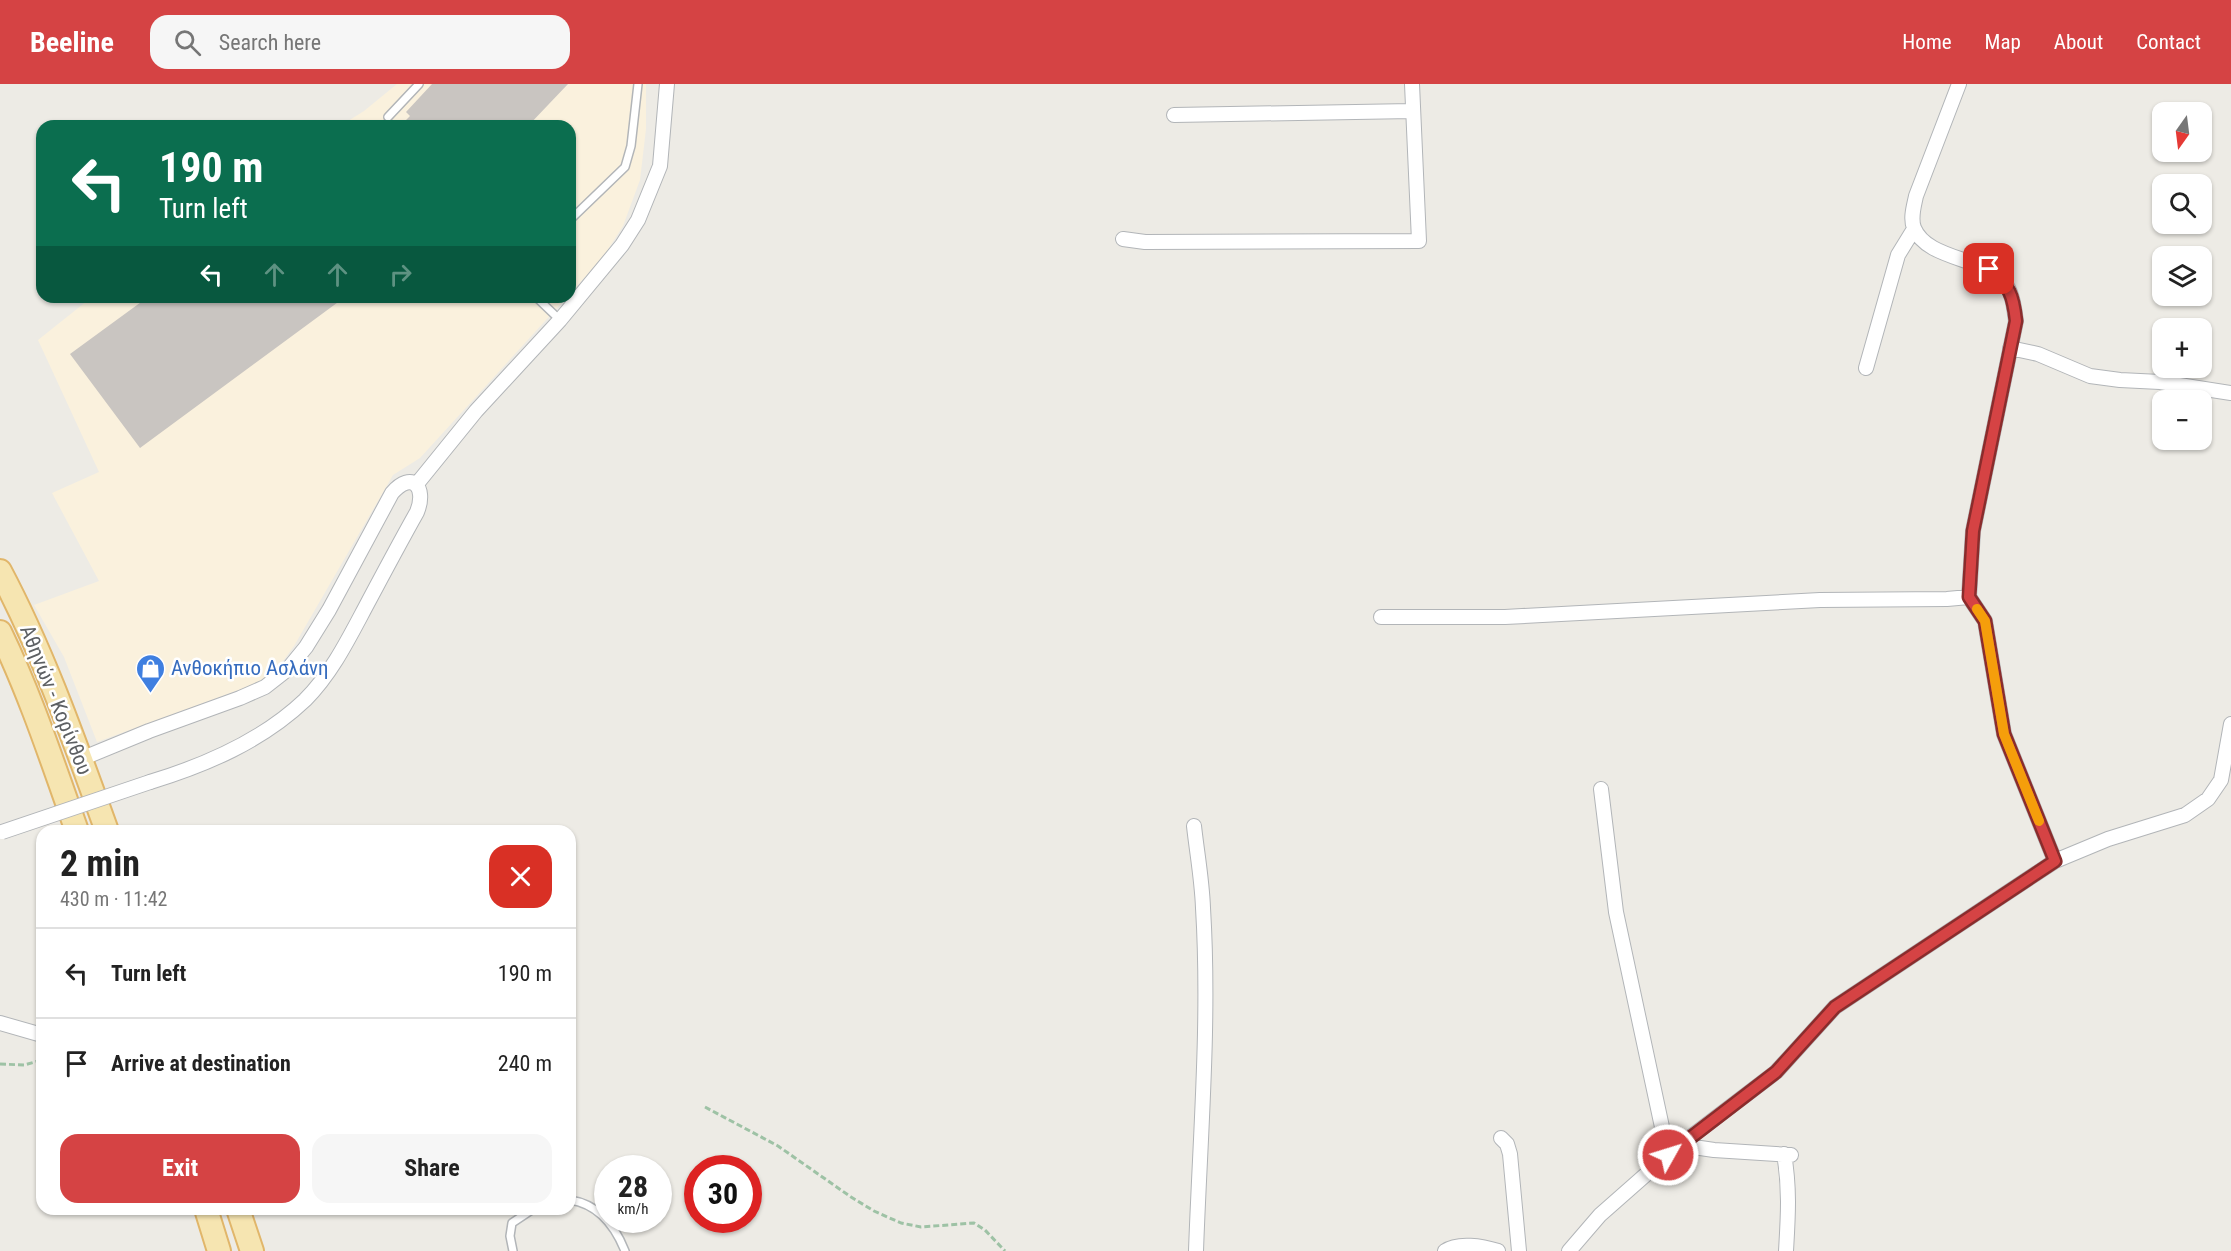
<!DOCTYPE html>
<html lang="en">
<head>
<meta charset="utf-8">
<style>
  :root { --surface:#fff; --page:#f6f6f6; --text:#222; --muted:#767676; --line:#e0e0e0; --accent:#d54344 }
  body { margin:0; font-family:"Roboto Condensed",sans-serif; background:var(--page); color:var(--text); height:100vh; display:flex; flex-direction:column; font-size:22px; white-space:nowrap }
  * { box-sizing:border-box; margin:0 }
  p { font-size:20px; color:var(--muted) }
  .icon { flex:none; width:33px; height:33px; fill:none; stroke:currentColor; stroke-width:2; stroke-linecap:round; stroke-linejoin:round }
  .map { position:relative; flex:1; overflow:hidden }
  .drawer { position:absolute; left:36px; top:741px; width:540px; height:390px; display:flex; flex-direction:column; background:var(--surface); border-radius:18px; box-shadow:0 2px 4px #0004 }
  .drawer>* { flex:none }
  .guide { position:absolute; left:36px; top:36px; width:540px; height:183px; border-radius:18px; box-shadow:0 2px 4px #0004; background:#0b6e4f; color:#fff; overflow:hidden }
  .needle { width:39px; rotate:194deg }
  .tools { position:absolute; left:2152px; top:18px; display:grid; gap:12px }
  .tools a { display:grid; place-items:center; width:60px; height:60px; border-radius:12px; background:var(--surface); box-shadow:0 2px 4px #0004; font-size:30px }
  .speed { position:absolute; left:594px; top:1071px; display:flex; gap:12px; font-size:30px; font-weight:700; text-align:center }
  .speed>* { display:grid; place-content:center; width:78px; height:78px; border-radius:50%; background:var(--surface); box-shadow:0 2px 4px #0004; line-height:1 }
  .speed small { font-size:15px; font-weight:400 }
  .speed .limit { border:9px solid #d22; background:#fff; color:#111 }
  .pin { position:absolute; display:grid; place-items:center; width:51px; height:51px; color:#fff; margin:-26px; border-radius:12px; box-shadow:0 3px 9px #0006 }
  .me { position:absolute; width:66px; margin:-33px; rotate:51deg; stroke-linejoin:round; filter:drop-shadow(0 0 4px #0008) }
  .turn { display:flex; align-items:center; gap:21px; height:126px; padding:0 24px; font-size:27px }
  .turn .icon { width:78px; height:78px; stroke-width:2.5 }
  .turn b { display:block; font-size:42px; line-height:51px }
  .lanes { display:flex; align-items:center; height:57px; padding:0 24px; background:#0003; justify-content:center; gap:30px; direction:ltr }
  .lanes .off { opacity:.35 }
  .round { display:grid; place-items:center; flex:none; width:63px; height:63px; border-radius:18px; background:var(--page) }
  .head { display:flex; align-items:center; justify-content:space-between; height:102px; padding:0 24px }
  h1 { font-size:36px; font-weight:700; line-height:45px }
  .primary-button { display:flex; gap:12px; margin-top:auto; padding:12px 24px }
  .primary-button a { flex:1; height:69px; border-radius:18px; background:var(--accent); color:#fff; font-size:24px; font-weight:700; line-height:69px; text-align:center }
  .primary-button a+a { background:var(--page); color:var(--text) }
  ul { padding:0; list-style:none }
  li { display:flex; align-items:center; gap:18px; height:90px; padding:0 24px; border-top:2px solid var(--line) }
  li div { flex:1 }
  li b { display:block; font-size:22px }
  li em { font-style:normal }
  header { display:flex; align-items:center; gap:36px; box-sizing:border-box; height:84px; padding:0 30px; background:var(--accent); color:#fff }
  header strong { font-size:28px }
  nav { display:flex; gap:33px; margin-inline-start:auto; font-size:21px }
  .search { width:420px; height:54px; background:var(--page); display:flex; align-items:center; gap:15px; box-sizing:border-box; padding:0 21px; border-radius:18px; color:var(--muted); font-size:22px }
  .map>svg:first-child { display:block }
</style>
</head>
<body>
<header>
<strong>Beeline</strong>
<div class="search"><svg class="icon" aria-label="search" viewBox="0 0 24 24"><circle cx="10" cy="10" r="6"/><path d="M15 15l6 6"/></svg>Search here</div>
<nav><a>Home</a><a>Map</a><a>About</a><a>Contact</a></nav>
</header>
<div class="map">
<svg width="2231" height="1167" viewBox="0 0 2231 1167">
  <rect width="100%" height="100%" fill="#edebe5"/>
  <path fill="#faf1dd" d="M 397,0 L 646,0 L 646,45 L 640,96 L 623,142 L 605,170 L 570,210 L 570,42 L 340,42 L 364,27 Z
    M 92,213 L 567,213 L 420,374 L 393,391 L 294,562 L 275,588 L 255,600 L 97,658 L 64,573 L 34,521 L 99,497 L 52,409 L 99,388 L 38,256 Z"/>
  <path fill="#c9c5c1" d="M 432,0 L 568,0 L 528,42 L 400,42 L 410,32 L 406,28 Z
    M 148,213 L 345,213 L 140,364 L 70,270 Z"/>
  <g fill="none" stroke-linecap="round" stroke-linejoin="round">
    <defs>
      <path id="lane" d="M 388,33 L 419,0
        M 570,136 L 625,83 L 631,62 L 638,0
        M 536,213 L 560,236
        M 570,1116 C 598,1120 615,1142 625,1167
        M 513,1167 L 510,1152 L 512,1139 L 533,1125"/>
      <path id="street" d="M 1959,0 L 1916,112 C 1914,122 1910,134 1914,144 C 1927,176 1983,173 2004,198 C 2013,209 2014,224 2016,237 L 1973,447 L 1969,513 L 1985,537 L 2004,650 L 2055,777
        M 1174,31 L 1412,27
        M 1123,155 L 1145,158 L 1419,157 L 1412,0
        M 2010,264 L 2038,270 L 2090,292 L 2120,296 L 2160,298 L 2231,309
        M 1866,284 L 1898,171 L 1914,145
        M 416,401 L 476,327 L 560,236 L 622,161 L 638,136 L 660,82 L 667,0
        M 1381,533 L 1505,533 L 1820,516 L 1947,515 L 1969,513
        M 81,675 L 149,647 L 240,614 L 265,603 L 288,585 L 306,563 L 329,526 L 392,409 C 412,386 427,403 417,428 C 399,460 382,492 365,524 C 348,556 331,590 305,616 C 262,657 206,681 150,698
        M 1601,705 L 1616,828 L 1668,1071
        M 1194,742 C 1197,769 1202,796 1203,824 C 1210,938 1200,1053 1196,1167
        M 0,939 L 42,951
        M 1501,1054 L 1507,1060 L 1510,1070 L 1519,1167
        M 1680,1061 L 1714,1066 L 1791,1071
        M 1784,1070 C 1790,1105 1788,1133 1786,1167
        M 1445,1167 C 1458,1158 1482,1162 1498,1167
        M 1569,1167 L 1600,1131 L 1676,1064 L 1776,988 L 1835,923 L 2055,777 L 2108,755 L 2185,731 L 2208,715 L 2221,696 L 2231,640"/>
      <path id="primary" d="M 0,487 C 44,570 75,659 107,747
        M 0,548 C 31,612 53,680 77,747
        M 206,1125 L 219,1167
        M 238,1125 L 252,1167"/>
    </defs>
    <use href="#lane" stroke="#b2b5b8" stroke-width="10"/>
    <use href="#street" stroke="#b2b5b8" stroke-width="16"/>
    <use href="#primary" stroke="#e1b66a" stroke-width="26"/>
    <path stroke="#9ec2a5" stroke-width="3" stroke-dasharray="6 3" stroke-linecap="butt" d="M 0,980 L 24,981 L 42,976
      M 705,1023 L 778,1062 L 851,1113 L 874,1127 L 901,1139 L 921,1143 L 974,1139 L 985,1146 L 1005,1167"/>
    <use href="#lane" stroke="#fff" stroke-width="7"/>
    <use href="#street" stroke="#fff" stroke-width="14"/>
    <use href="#primary" stroke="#f6e5b1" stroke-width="22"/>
    <defs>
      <path id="street-bridge" d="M 2,748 L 150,698"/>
    </defs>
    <use href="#street-bridge" stroke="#b2b5b8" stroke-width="16" stroke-linecap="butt"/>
    <use href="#street-bridge" stroke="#fff" stroke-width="14"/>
  </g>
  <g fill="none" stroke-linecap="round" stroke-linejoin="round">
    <defs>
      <path id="route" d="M 1668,1071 L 1776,988 L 1835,923 L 2055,777 L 2004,650 L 1985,537 L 1969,513 L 1973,447 L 2016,237 C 2013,210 2010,203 1989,185"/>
    </defs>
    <use href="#route" stroke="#8a2c2c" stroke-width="15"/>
    <use href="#route" stroke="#d54344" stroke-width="10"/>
    <path stroke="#f59e0b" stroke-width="10" d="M 1977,525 L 1985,537 L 2004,650 L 2039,737"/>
  </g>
  <defs>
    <symbol id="shop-pin" viewBox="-11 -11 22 30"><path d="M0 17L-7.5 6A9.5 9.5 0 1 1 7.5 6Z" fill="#3f7fe0" stroke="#fff"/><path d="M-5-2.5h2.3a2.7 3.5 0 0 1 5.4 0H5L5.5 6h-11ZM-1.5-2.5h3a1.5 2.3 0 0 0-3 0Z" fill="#fff"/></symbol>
  </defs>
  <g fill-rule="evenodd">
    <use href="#shop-pin" x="134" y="568" width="33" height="45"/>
  </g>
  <g text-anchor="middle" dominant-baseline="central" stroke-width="5" stroke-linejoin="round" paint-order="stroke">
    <g font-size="21" fill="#366cbe" stroke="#fff" text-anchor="start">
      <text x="171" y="584">Ανθοκήπιο Ασλάνη</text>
    </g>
    <g font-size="21" fill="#5d6063" stroke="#fff">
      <text transform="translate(56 616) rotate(68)">Αθηνών - Κορίνθου</text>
    </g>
  </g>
</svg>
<div class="tools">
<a><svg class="needle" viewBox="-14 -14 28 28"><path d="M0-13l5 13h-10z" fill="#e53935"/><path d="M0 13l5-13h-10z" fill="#767676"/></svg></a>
<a><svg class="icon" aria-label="search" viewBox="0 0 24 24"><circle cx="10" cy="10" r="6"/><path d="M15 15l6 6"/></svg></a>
<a><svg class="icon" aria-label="layers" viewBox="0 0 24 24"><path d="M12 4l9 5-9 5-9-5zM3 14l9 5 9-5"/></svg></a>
<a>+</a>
<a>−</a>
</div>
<div class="speed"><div>28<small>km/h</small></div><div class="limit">30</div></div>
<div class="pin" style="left:1989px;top:185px;background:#d93025"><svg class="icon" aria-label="arrive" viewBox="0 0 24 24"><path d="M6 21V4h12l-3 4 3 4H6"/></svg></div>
<svg class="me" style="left:1668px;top:1071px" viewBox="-20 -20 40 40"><circle r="17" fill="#d54344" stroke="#fff" stroke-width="3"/><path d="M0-11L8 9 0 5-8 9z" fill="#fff"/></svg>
<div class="guide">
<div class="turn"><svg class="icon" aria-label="left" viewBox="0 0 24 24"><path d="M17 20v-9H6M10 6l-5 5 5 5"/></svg><div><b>190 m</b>Turn left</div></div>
<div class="lanes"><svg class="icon" aria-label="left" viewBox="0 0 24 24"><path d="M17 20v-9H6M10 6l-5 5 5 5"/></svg><svg class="icon off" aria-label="ahead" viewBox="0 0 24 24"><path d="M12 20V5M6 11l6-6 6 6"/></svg><svg class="icon off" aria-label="ahead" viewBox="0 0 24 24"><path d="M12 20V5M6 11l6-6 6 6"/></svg><svg class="icon off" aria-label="right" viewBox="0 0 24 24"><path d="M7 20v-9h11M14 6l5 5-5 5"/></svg></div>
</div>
<section class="drawer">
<div class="head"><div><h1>2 min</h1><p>430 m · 11:42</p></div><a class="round" style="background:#d93025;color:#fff"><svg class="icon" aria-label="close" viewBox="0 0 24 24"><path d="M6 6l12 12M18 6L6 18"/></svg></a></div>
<ul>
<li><svg class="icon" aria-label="left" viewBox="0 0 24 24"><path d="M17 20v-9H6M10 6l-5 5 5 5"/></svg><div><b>Turn left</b></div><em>190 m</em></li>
<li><svg class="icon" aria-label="arrive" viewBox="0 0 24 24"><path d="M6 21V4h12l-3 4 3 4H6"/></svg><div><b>Arrive at destination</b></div><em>240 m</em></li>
</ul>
<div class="primary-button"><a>Exit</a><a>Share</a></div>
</section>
</div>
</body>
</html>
